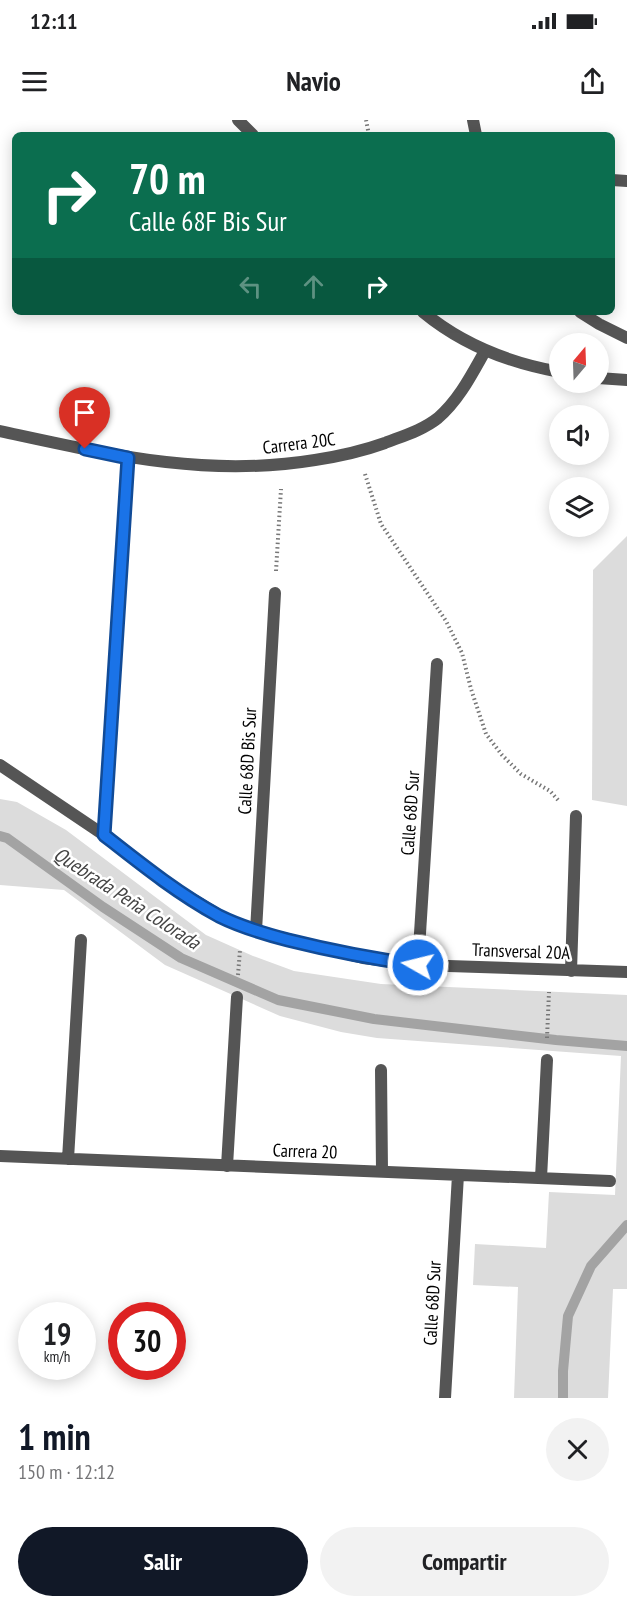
<!DOCTYPE html>
<html lang="es">
<head>
<meta charset="utf-8">
<style>
  :root { --surface:#fff; --page:#f2f2f2; --text:#202124; --muted:#757577; --accent:#111827 }
  body { margin:0; font-family:"PT Sans Narrow",sans-serif; background:var(--page); color:var(--text); height:100vh; display:flex; flex-direction:column; font-size:22px; white-space:nowrap }
  * { box-sizing:border-box; margin:0 }
  p { font-size:20px; color:var(--muted) }
  .icon { flex:none; width:33px; height:33px; fill:none; stroke:currentColor; stroke-width:2; stroke-linecap:round; stroke-linejoin:round }
  .map { position:relative; height:1278px; overflow:hidden }
  .panel { display:flex; flex-direction:column; background:var(--surface); flex:1 }
  .panel>* { flex:none }
  .guide { position:absolute; left:12px; top:12px; width:603px; height:183px; border-radius:9px; box-shadow:0 3px 15px #0003; background:#0b6e4f; color:#fff; overflow:hidden }
  .needle { width:39px; rotate:19deg }
  .buttons { position:absolute; left:549px; top:213px; display:grid; gap:12px }
  .buttons a { display:grid; place-items:center; width:60px; height:60px; border-radius:50%; background:var(--surface); box-shadow:0 3px 15px #0003; font-size:30px }
  .speed { position:absolute; left:18px; top:1182px; display:flex; gap:12px; font-size:30px; font-weight:700; text-align:center }
  .speed>* { display:grid; place-content:center; width:78px; height:78px; border-radius:50%; background:var(--surface); box-shadow:0 3px 15px #0003; line-height:1 }
  .speed small { font-size:15px; font-weight:400 }
  .speed .limit { border:9px solid #d22; background:#fff; color:#111 }
  .pin { position:absolute; display:grid; place-items:center; width:51px; height:51px; color:#fff; margin:-62px -26px; border-radius:50% 50% 50% 0; rotate:-45deg; box-shadow:0 0 6px #0007 }
  .pin .icon { rotate:45deg }
  .me { position:absolute; width:66px; margin:-33px; rotate:278deg; stroke-linejoin:round; filter:drop-shadow(0 0 4px #0008) }
  .turn { display:flex; align-items:center; gap:21px; height:126px; padding:0 18px; font-size:27px }
  .turn .icon { width:78px; height:78px; stroke-width:2.5 }
  .turn b { display:block; font-size:42px; line-height:51px }
  .lanes { display:flex; align-items:center; height:57px; padding:0 18px; background:#0003; justify-content:center; gap:30px; direction:ltr }
  .lanes .off { opacity:.35 }
  .round { display:grid; place-items:center; flex:none; width:63px; height:63px; border-radius:32px; background:var(--page) }
  .head { display:flex; align-items:center; justify-content:space-between; height:102px; padding:0 18px }
  h1 { font-size:36px; font-weight:700; line-height:45px; color:var(--accent) }
  .button { display:flex; gap:12px; margin-top:auto; padding:12px 18px }
  .button a { flex:1; height:69px; border-radius:36px; background:var(--accent); color:#fff; font-size:24px; font-weight:700; line-height:69px; text-align:center }
  .button a+a { background:var(--page); color:var(--text) }
  .status { display:flex; justify-content:space-between; align-items:center; height:42px; padding:0 30px; background:var(--surface); direction:ltr }
  .status svg { height:16px; fill:currentColor }
  header { display:flex; justify-content:space-between; align-items:center; height:78px; padding:0 18px; background:var(--surface); font-size:27px; font-weight:700 }
  .map>svg:first-child { display:block }
</style>
</head>
<body>
<div class="status"><b>12:11</b><svg viewBox="0 0 49 12"><path d="M0 12V9h3v3zM5 12V6h3v6zM10 12V3h3v9zM15 12V0h3v12zM26 1h20v11H26zM47 4h2v5h-2z"/></svg></div>
<header><svg class="icon" aria-label="menu" viewBox="0 0 24 24"><path d="M4 6h16M4 12h16M4 18h16"/></svg>Navio<svg class="icon" aria-label="share" viewBox="0 0 24 24"><path d="M12 15V3M7 8l5-5 5 5M5 13v7h14v-7"/></svg></header>
<div class="map">
<svg width="627" height="1278" viewBox="0 0 627 1278">
  <rect width="100%" height="100%" fill="#fff"/>
  <path fill="#dcdcdc" d="M 627,416 L 627,686 L 592,680 L 593,450 Z
    M 0,679 L 17,682 L 66,710 L 206,815 L 253,836 L 294,851 L 381,864 L 627,875 L 627,1169 L 613,1169 L 608,1278 L 514,1278 L 518,1167 L 473,1165 L 475,1124 L 546,1128 L 549,1072 L 615,1075 L 621,936 L 377,918 L 341,912 L 280,896 L 165,845 L 64,770 L 0,765 Z"/>
  <g fill="none" stroke-linecap="round" stroke-linejoin="round">
    <path stroke="#a3a3a3" stroke-width="10" d="M 0,716 L 7,718 L 103,787 L 181,838 L 278,880 L 374,899 L 556,920 L 627,926
      M 563,1278 L 563,1251 L 568,1196 L 591,1146 L 627,1105"/>
    <path stroke="#777" stroke-width="4" stroke-dasharray="1.5 3" stroke-linecap="butt" d="M 366,0 L 369,15
      M 365,354 L 381,404 L 446,501 L 462,533 L 471,569 L 486,614 L 502,635 L 521,654 L 550,671 L 558,680
      M 276,451 L 281,369
      M 238,855 L 240,830
      M 547,918 L 549,872"/>
    <path stroke="#555" stroke-width="12" d="M 473,0 L 476,15
      M 612,60 L 627,61
      M 580,192 L 599,204 L 627,218
      M 0,311 C 107,334 205,358 315,340 C 341,336 360,332 385,323 C 403,316 423,310 438,298 C 459,280 472,254 485,231
      M 0,645 L 104,715 L 169,765 L 222,797 L 256,811 L 363,838 L 418,845 L 627,852
      M 104,715 L 128,338
      M 256,811 L 275,473
      M 418,845 L 437,544
      M 571,851 L 576,696
      M 381,950 L 382,1051
      M 0,1036 L 610,1061
      M 68,1039 L 81,820
      M 227,1046 L 237,877
      M 541,1058 L 547,940
      M 445,1278 L 458,1055"/>
    <path stroke="#555" stroke-width="12" d="M 238,0 L 253,15
      M 423,192 C 463,225 509,243 560,252
      M 598,258 L 627,260"/>
  </g>
  <g fill="none" stroke-linecap="round" stroke-linejoin="round">
    <defs>
      <path id="route" d="M 85,329 L 128,338 L 104,715 C 141,744 177,773 219,796 C 241,807 265,814 288,820 C 332,831 374,839 418,845"/>
    </defs>
    <use href="#route" stroke="#114b97" stroke-width="15"/>
    <use href="#route" stroke="#1a73e8" stroke-width="10"/>
  </g>
  <g text-anchor="middle" dominant-baseline="central" stroke-width="5" stroke-linejoin="round" paint-order="stroke">
    <g font-size="18" fill="#000" stroke="#fff">
      <text transform="translate(299 323) rotate(-7)">Carrera 20C</text>
      <text transform="translate(247 641) rotate(-87)">Calle 68D Bis Sur</text>
      <text transform="translate(410 693) rotate(-86)">Calle 68D Sur</text>
      <text transform="translate(521 831) rotate(2)">Transversal 20A</text>
      <text transform="translate(305 1031) rotate(2)">Carrera 20</text>
      <text transform="translate(432 1183) rotate(-87)">Calle 68D Sur</text>
    </g>
    <g font-size="20" font-style="italic" fill="#444" stroke="#fff">
      <text transform="translate(127 778) rotate(33)">Quebrada Peña Colorada</text>
    </g>
  </g>
</svg>
<div class="buttons">
<a><svg class="needle" viewBox="-14 -14 28 28"><path d="M0-13l5 13h-10z" fill="#e53935"/><path d="M0 13l5-13h-10z" fill="#757577"/></svg></a>
<a><svg class="icon" aria-label="sound" viewBox="0 0 24 24"><path d="M4 9h4l5-4v14l-5-4H4zM17 9q2 3 0 6"/></svg></a>
<a><svg class="icon" aria-label="layers" viewBox="0 0 24 24"><path d="M12 4l9 5-9 5-9-5zM3 14l9 5 9-5"/></svg></a>
</div>
<div class="speed"><div>19<small>km/h</small></div><div class="limit">30</div></div>
<div class="pin" style="left:85px;top:329px;background:#d93025"><svg class="icon" aria-label="arrive" viewBox="0 0 24 24"><path d="M6 21V4h12l-3 4 3 4H6"/></svg></div>
<svg class="me" style="left:418px;top:845px" viewBox="-20 -20 40 40"><circle r="17" fill="#1a73e8" stroke="#fff" stroke-width="3"/><path d="M0-11L8 9 0 5-8 9z" fill="#fff"/></svg>
<div class="guide">
<div class="turn"><svg class="icon" aria-label="right" viewBox="0 0 24 24"><path d="M7 20v-9h11M14 6l5 5-5 5"/></svg><div><b>70 m</b>Calle 68F Bis Sur</div></div>
<div class="lanes"><svg class="icon off" aria-label="left" viewBox="0 0 24 24"><path d="M17 20v-9H6M10 6l-5 5 5 5"/></svg><svg class="icon off" aria-label="ahead" viewBox="0 0 24 24"><path d="M12 20V5M6 11l6-6 6 6"/></svg><svg class="icon" aria-label="right" viewBox="0 0 24 24"><path d="M7 20v-9h11M14 6l5 5-5 5"/></svg></div>
</div>
</div>
<section class="panel">
<div class="head"><div><h1>1 min</h1><p>150 m · 12:12</p></div><a class="round"><svg class="icon" aria-label="close" viewBox="0 0 24 24"><path d="M6 6l12 12M18 6L6 18"/></svg></a></div>
<div class="button"><a>Salir</a><a>Compartir</a></div>
</section>
</body>
</html>
